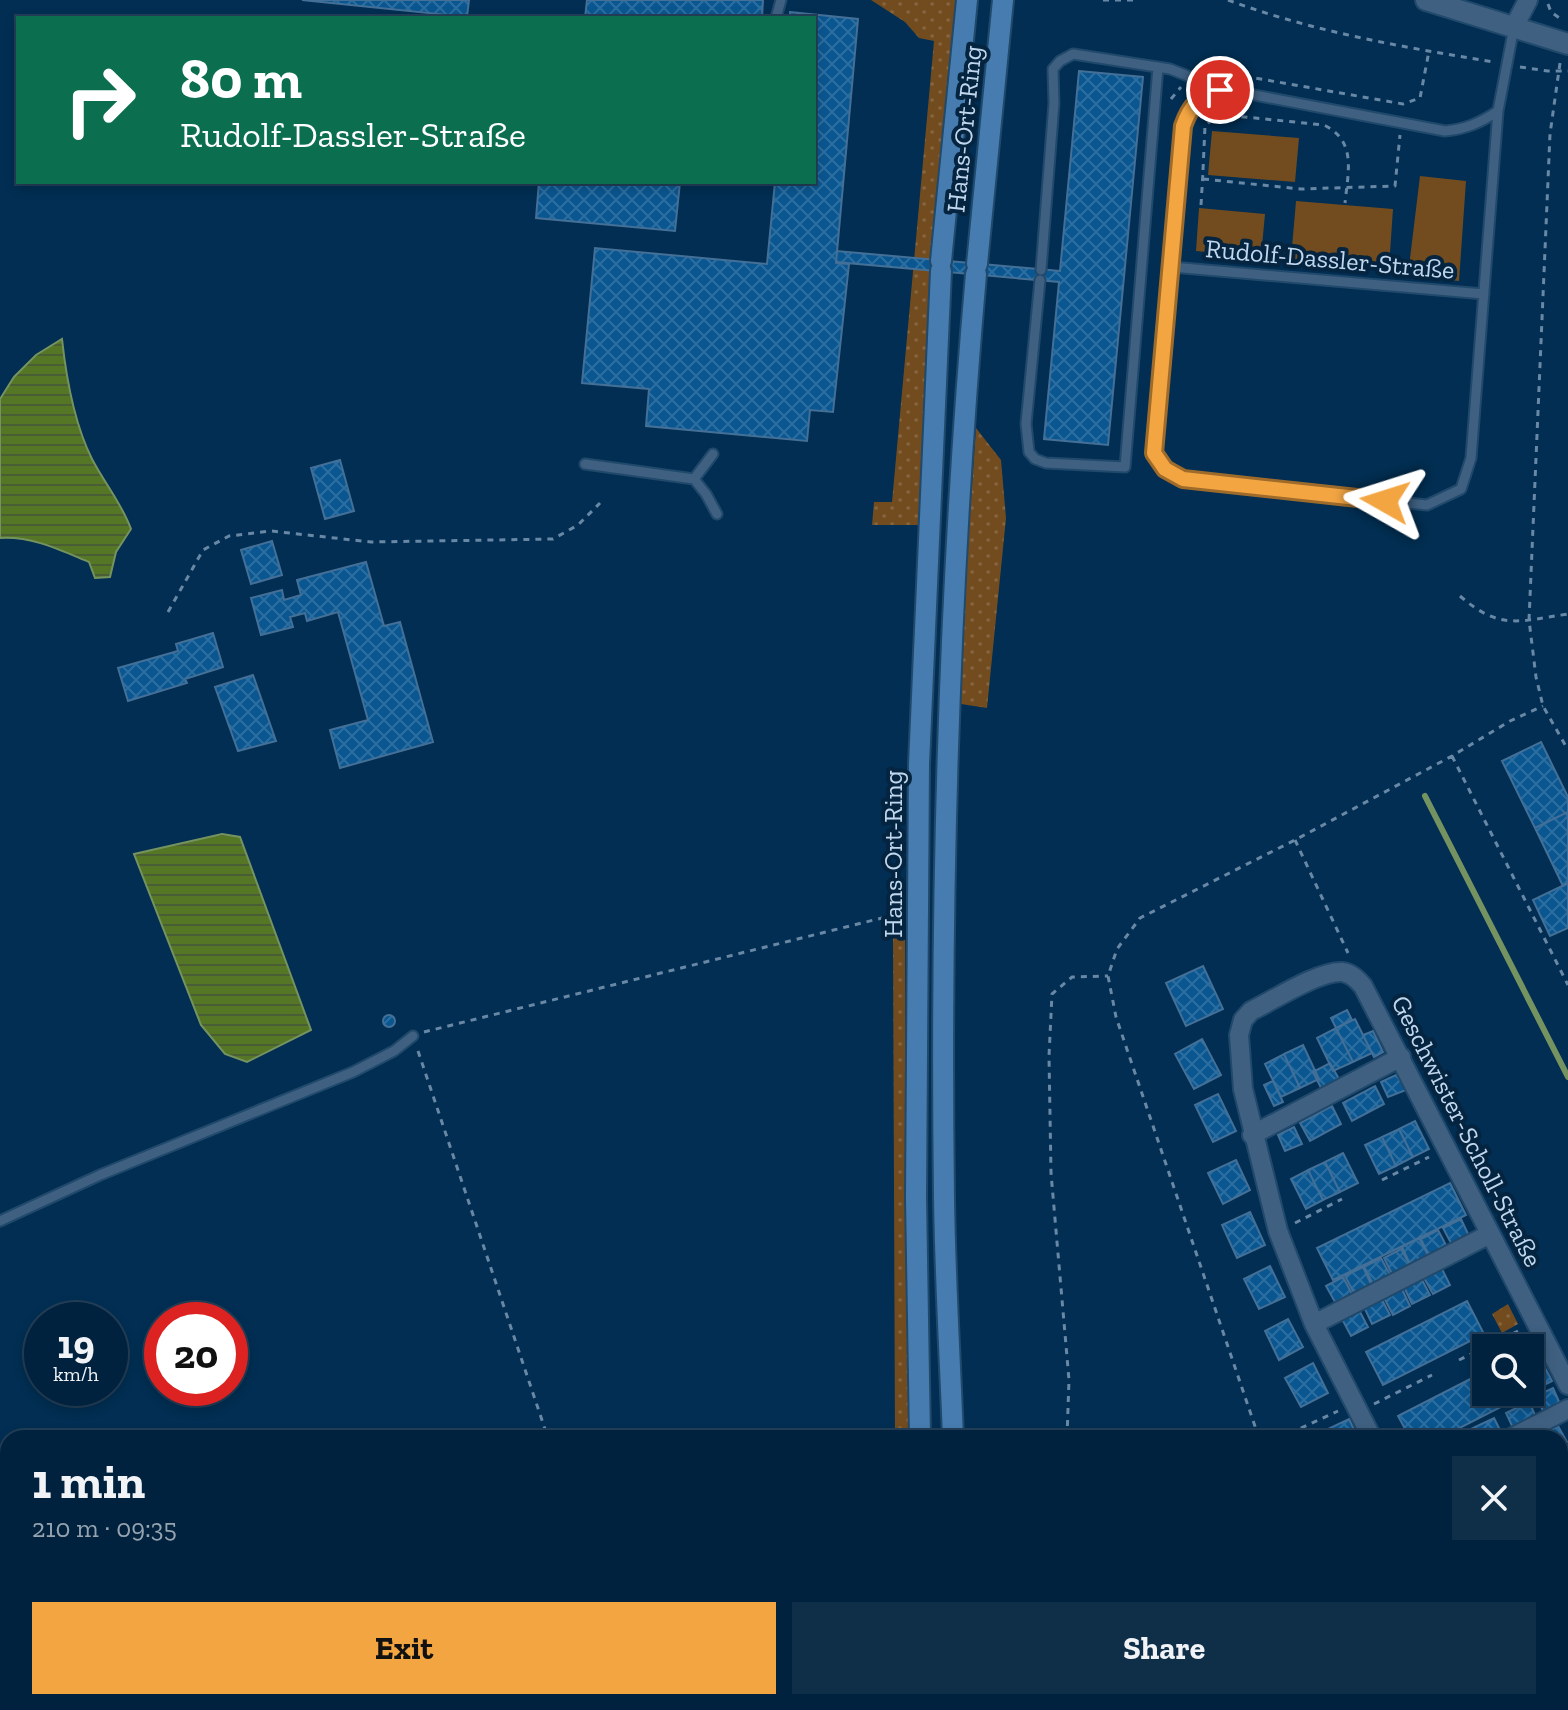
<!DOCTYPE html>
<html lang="en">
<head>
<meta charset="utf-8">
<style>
  :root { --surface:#01223e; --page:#0f2f49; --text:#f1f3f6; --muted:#96a4b0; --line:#233f58; --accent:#f3a542 }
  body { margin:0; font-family:"Zilla Slab",serif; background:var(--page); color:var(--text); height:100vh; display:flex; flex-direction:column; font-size:30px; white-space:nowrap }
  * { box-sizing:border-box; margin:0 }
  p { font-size:26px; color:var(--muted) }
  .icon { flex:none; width:44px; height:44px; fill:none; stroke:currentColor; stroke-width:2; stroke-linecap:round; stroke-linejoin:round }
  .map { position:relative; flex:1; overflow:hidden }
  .drawer { position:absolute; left:0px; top:1430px; width:1568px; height:280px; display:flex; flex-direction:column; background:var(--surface); border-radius:24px 24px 0 0; box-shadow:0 4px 12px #0003,0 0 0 2px var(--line) }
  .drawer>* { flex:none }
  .top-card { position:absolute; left:16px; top:16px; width:800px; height:168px; border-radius:0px; box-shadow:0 4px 12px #0003,0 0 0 2px var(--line); background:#0b6e4f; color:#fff; overflow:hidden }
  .tools { position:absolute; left:1472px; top:1334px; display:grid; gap:16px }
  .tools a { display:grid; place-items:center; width:72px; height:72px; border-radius:0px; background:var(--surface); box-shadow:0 4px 12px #0003,0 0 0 2px var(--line); font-size:40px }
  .speed { position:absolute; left:24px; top:1302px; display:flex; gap:16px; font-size:40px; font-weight:700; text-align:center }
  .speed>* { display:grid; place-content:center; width:104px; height:104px; border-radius:50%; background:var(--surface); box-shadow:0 4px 12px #0003,0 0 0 2px var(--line); line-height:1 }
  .speed small { font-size:20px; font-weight:400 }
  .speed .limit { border:12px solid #d22; background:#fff; color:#111 }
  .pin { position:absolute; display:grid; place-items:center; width:68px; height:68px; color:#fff; margin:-34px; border:4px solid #fff; border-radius:50%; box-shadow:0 2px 8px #0007 }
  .me { position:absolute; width:88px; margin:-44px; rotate:276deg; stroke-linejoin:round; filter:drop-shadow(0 0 6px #0008) }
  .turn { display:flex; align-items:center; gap:28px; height:168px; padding:0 32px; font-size:36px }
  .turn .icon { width:104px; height:104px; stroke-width:2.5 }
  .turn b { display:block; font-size:56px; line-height:68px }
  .round { display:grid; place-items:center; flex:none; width:84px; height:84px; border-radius:0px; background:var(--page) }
  .summary { display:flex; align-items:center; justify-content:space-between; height:136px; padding:0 32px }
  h1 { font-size:48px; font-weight:800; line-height:60px }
  .primary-button { display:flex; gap:16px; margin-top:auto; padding:16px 32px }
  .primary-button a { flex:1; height:92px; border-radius:0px; background:var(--accent); color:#111; font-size:32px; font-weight:800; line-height:92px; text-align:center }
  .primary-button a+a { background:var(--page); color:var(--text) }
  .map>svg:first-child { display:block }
</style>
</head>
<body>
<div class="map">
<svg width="1568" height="1710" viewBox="0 0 1568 1710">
  <defs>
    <pattern id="grass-dots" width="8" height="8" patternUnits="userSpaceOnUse" patternTransform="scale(2)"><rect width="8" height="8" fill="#724c1e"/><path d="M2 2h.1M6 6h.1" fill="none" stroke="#84653f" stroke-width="1.8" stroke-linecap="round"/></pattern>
    <pattern id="water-rules" width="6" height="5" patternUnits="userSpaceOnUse" patternTransform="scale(2)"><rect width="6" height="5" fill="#557625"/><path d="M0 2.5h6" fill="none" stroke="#495e34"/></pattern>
    <pattern id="building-cross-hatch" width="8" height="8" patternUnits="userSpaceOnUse" patternTransform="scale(2)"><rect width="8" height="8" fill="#0a5690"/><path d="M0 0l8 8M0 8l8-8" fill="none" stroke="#2c6ea0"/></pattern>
  </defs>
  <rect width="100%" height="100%" fill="#012e52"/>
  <path fill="url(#grass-dots)" d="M 871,0 L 957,0 L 931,252 L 920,525 L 872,525 L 874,502 L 892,502 L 934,41 L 919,38 L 905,22 Z
    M 976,428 L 1001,460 L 1006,518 L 987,708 L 961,704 L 965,585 Z
    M 893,934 L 905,934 L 906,1261 L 910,1438 L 895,1438 Z
    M 1508,1304 L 1518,1324 L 1502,1333 L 1492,1314 Z
    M 711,1702 L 849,1702 L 849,1710 L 699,1710 Z"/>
  <path fill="#724c1e" d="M 1212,131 L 1299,138 L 1295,182 L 1208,175 Z
    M 1420,176 L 1466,181 L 1459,281 L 1408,275 Z
    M 1296,201 L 1393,209 L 1389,267 L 1291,259 Z
    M 1199,208 L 1265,214 L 1261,257 L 1196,251 Z"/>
  <path fill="url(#water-rules)" stroke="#759361" stroke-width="2" d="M 62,339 C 66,376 75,425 92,459 C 105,484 121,502 131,529 L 116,552 L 110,577 L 95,578 L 89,562 C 60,550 32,536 0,538 L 0,399 L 14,377 L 36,355 Z
    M 222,834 L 240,837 L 311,1030 L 247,1062 L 225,1054 L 201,1025 L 134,854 Z"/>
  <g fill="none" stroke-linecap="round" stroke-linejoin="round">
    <path stroke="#759361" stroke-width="6" d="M 1425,796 L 1568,1077"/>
  </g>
  <path fill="url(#building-cross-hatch)" stroke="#446f97" stroke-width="2" d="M 302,0 L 469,0 L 467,17 Z
    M 587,0 L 763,0 L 762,18 L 585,18 Z
    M 790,12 L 858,19 L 836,263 L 849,264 L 833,412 L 810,410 L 807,441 L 646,426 L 649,389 L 582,383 L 595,248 L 767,264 L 775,182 L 814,182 L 814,18 L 790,18 Z
    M 1079,71 L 1143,77 L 1108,445 L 1044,439 L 1059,282 L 836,262 L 837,251 L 1060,271 Z
    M 539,182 L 680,182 L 675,231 L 536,218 Z
    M 340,460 L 354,511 L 325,519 L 311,468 Z
    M 272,541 L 282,575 L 251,584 L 241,550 Z
    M 366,562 L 384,626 L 400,622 L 433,742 L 340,768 L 330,730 L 368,720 L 338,612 L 307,621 L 305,613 L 290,617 L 293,627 L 261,635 L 251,598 L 282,590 L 284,600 L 301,595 L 297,580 Z
    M 213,633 L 223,667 L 185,679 L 187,683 L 128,701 L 118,668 L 178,651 L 176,644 Z
    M 253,675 L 276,741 L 238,751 L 215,687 Z
    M 1541,742 L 1568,797 L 1568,812 L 1535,828 L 1502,761 Z
    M 1568,812 L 1568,883 L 1563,886 L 1535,828 Z
    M 1568,883 L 1568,928 L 1550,936 L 1533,900 Z
    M 1203,966 L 1223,1009 L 1186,1026 L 1166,983 Z
    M 1347,1010 L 1352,1020 L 1336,1028 L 1331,1018 Z
    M383 1021a6 6 0 1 1 12 0a6 6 0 1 1-12 0Z
    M 1355,1019 L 1372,1053 L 1353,1062 L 1336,1028 Z
    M 1336,1028 L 1353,1062 L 1333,1071 L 1317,1038 Z
    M 1373,1031 L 1383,1052 L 1374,1057 L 1363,1035 Z
    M 1202,1039 L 1221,1075 L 1194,1089 L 1175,1054 Z
    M 1303,1045 L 1319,1079 L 1300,1088 L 1284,1054 Z
    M 1284,1054 L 1300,1088 L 1281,1097 L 1265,1064 Z
    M 1330,1063 L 1339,1079 L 1321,1088 L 1313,1072 Z
    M 1398,1074 L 1406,1090 L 1388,1097 L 1381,1082 Z
    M 1273,1081 L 1283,1102 L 1274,1106 L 1264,1085 Z
    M 1375,1086 L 1384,1104 L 1352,1121 L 1343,1103 Z
    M 1218,1094 L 1236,1131 L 1213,1142 L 1195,1105 Z
    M 1332,1106 L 1341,1124 L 1310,1141 L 1300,1123 Z
    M 1415,1121 L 1429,1149 L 1413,1157 L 1399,1129 Z
    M 1294,1127 L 1302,1144 L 1285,1151 L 1278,1135 Z
    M 1399,1129 L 1413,1157 L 1396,1166 L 1382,1137 Z
    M 1382,1137 L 1396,1166 L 1379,1174 L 1365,1145 Z
    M 1343,1153 L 1358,1183 L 1340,1192 L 1325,1162 Z
    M 1236,1160 L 1250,1190 L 1223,1204 L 1208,1173 Z
    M 1325,1162 L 1340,1192 L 1323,1200 L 1308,1170 Z
    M 1308,1170 L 1323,1200 L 1306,1209 L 1291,1179 Z
    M 1450,1183 L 1466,1215 L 1333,1280 L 1317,1248 Z
    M 1250,1212 L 1265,1245 L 1237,1258 L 1222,1225 Z
    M 1461,1219 L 1469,1236 L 1452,1245 L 1443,1228 Z
    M 1438,1230 L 1447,1247 L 1429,1256 L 1421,1239 Z
    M 1419,1238 L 1428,1255 L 1410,1264 L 1402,1247 Z
    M 1401,1249 L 1410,1265 L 1392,1274 L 1384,1258 Z
    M 1381,1258 L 1390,1275 L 1373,1284 L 1364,1267 Z
    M 1270,1266 L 1285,1297 L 1259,1309 L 1244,1279 Z
    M 1363,1267 L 1371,1284 L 1354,1293 L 1345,1276 Z
    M 1442,1269 L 1450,1285 L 1433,1294 L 1424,1278 Z
    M 1343,1277 L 1352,1294 L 1335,1302 L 1326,1286 Z
    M 1421,1278 L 1430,1295 L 1412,1304 L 1404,1287 Z
    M 1402,1289 L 1410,1306 L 1393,1315 L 1384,1298 Z
    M 1381,1298 L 1390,1315 L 1372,1324 L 1364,1307 Z
    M 1467,1301 L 1484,1334 L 1383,1385 L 1366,1352 Z
    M 1359,1310 L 1368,1327 L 1351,1336 L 1342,1319 Z
    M 1288,1319 L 1303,1347 L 1279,1360 L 1265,1331 Z
    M 1534,1347 L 1552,1381 L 1440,1438 L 1410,1438 L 1398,1416 L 1486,1371 L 1486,1392 L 1530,1392 L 1530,1348 Z
    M 1313,1363 L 1328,1393 L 1301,1407 L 1285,1378 Z
    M 1553,1388 L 1560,1404 L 1543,1411 L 1536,1396 Z
    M 1529,1402 L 1537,1419 L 1514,1430 L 1506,1413 Z
    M 1494,1418 L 1502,1434 L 1495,1438 L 1476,1438 L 1471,1429 Z
    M 1349,1419 L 1358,1438 L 1312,1438 L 1311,1437 Z
    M 1558,1426 L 1567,1442 L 1560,1446 L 1560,1438 L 1536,1438 Z
    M 1568,1463 L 1568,1504 L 1560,1508 L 1560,1467 Z
    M 1568,1569 L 1568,1601 L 1560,1584 L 1560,1573 Z
    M 1560,1584 L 1568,1601 L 1568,1611 L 1560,1615 Z"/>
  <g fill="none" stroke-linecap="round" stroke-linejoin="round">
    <defs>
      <path id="service" d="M 776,18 L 781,0
        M 1498,111 C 1480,123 1466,129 1445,131 L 1233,91 C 1181,87 1183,129 1182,168 L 1154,441 C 1155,461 1165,471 1183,479 L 1427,505 L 1461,489 L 1471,458 L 1498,111 L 1514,27
        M 1172,267 L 1484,294
        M 1041,270 L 1054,103 L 1053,69 L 1060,61 L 1073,54 L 1170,69 L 1193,78 L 1206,93
        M 1040,280 L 1026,424 L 1029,452 L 1035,459 L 1046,463 L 1125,467 L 1158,67
        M 585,464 L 694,479 L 706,494 L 717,514
        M 694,479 L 713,454
        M 0,1221 L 100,1175 L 353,1072 L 394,1051 L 413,1036"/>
      <path id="minor" d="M 1514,27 L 1528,0
        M 1252,1135 L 1401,1057
        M 1314,1324 L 1490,1234
        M 1372,1438 L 1314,1324 L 1278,1231 L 1243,1089 L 1239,1035 L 1243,1020 L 1251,1011 C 1274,1000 1318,971 1342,972 C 1351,973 1357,979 1363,986 L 1568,1385
        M 1511,1438 L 1568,1409
        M 1560,1648 L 1568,1644
        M 1506,1702 L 1510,1710"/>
      <path id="tertiary" d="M 1426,0 L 1568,44"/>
      <path id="secondary" d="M 941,261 L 967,0
        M 977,264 L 1003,0
        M 920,1438 L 916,1198 L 919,764 L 941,271
        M 953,1438 C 950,1358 945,1277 944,1197 C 940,889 949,581 976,274
        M 967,1702 L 967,1710
        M 921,1710 L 925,1702"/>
    </defs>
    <use href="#service" stroke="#20496b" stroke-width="13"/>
    <use href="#minor" stroke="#20496b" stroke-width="22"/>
    <use href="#tertiary" stroke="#20496b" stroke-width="24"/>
    <use href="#secondary" stroke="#20496b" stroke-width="24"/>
    <path stroke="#6888a5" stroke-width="3" stroke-dasharray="6 6" stroke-linecap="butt" d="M 1103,0 L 1137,0
      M 1228,0 C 1314,32 1403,47 1493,62
      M 1548,4 L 1551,12 L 1561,19
      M 1560,63 L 1550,134 L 1529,620 L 1536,677 L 1543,706 L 1568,750
      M 1520,67 L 1548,71 L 1568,71
      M 1209,72 L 1215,71 L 1403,104 L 1420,98 L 1429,51
      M 1171,99 L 1181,87
      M 1203,170 L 1205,126 L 1214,118 L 1225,115 L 1324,125 C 1357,141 1348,172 1345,203
      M 1203,179 L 1301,189 L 1395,186 L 1400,135
      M 1201,205 L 1203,172
      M 1460,596 C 1500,631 1520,621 1568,614
      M 168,612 L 203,550 L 229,536 L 271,531 L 371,542 L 553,539 L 578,525 L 600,503
      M 1452,756 L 1568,985
      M 1295,840 L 1348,953
      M 424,1032 L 886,917 L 898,916
      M 418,1051 L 548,1438
      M 1382,1180 L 1429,1157
      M 1295,1223 L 1342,1199
      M 1459,1360 L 1518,1331
      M 1374,1404 L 1432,1375
      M 1067,1438 L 1069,1380 L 1051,1173 L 1049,1056 L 1052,994 L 1072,977 L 1108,976
      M 1259,1438 L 1116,1017 L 1108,976 L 1117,949 L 1140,918 L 1295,840 L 1452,756 L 1510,721 L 1543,706
      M 1279,1438 L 1338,1411
      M 1560,1518 L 1568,1514
      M 623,1702 L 624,1710
      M 1098,1702 L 1106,1710
      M 1136,1702 L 1140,1710
      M 1186,1702 L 1189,1710
      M 1348,1702 L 1351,1710
      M 672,1710 L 683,1702
      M 1031,1710 L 1034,1702"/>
    <use href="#service" stroke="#3f6081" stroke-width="9"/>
    <use href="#minor" stroke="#3f6081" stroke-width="18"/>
    <use href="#tertiary" stroke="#3f6081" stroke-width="20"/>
    <use href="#secondary" stroke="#467cb0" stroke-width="20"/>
  </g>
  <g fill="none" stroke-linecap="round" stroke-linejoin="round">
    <defs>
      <path id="route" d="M 1220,90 C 1200,95 1190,106 1183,126 L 1154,453 L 1165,469 L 1183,479 L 1385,501"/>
    </defs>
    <use href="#route" stroke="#9e6b2b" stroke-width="20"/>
    <use href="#route" stroke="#f3a542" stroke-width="14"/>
  </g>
  <g text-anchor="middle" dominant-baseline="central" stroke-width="8" stroke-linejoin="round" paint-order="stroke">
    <g font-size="26" fill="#c1d7ee" stroke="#042440">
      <text transform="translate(964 129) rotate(-84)">Hans-Ort-Ring</text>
      <text transform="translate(1330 259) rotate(5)">Rudolf-Dassler-Straße</text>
      <text transform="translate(893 854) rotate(-90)">Hans-Ort-Ring</text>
      <text transform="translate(1467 1131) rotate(63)">Geschwister-Scholl-Straße</text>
    </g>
  </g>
</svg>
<div class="tools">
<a><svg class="icon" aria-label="search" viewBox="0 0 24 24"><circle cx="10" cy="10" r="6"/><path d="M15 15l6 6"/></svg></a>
</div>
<div class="speed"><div>19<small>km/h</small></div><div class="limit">20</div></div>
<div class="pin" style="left:1220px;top:90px;background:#d93025"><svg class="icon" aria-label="arrive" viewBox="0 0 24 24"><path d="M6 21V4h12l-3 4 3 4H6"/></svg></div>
<svg class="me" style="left:1385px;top:501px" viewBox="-20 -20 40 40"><path d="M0-17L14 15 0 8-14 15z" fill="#f3a542" stroke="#fff" stroke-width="4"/></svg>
<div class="top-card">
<div class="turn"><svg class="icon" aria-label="right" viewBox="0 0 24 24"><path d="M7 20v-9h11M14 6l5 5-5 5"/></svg><div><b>80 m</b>Rudolf-Dassler-Straße</div></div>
</div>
<section class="drawer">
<div class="summary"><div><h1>1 min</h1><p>210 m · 09:35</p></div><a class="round"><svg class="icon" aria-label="close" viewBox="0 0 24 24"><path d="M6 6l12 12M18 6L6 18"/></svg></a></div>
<div class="primary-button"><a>Exit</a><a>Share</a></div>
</section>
</div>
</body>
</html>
